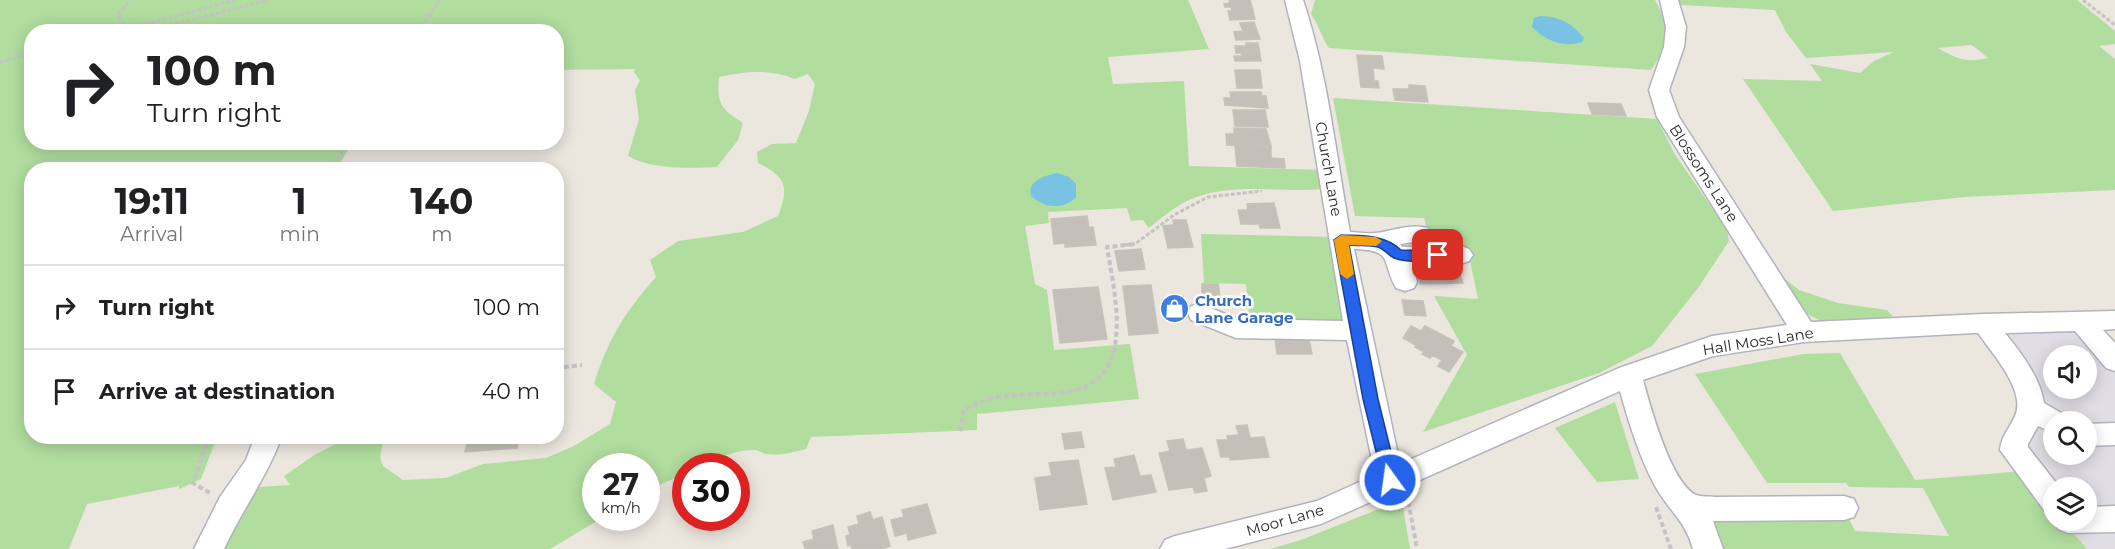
<!DOCTYPE html>
<html lang="en">
<head>
<meta charset="utf-8">
<style>
  :root { --surface:#fff; --page:#f6f6f6; --text:#202124; --muted:#757577; --line:#e0e0e0 }
  body { margin:0; font-family:Montserrat,sans-serif; background:var(--page); color:var(--text); height:100vh; display:flex; flex-direction:column; font-size:22px; white-space:nowrap }
  * { box-sizing:border-box; margin:0 }
  p { font-size:20px; color:var(--muted) }
  .icon { flex:none; width:33px; height:33px; fill:none; stroke:currentColor; stroke-width:2; stroke-linecap:round; stroke-linejoin:round }
  .map { position:relative; flex:1; overflow:hidden }
  .drawer { position:absolute; left:24px; top:162px; width:540px; height:282px; display:flex; flex-direction:column; background:var(--surface); border-radius:24px; box-shadow:0 3px 15px #0003 }
  .drawer>* { flex:none }
  .banner { position:absolute; left:24px; top:24px; width:540px; height:126px; border-radius:24px; box-shadow:0 3px 15px #0003; background:#fff; color:var(--text); overflow:hidden }
  .tools { position:absolute; left:2043px; top:345px; display:grid; gap:12px }
  .tools a { display:grid; place-items:center; width:54px; height:54px; border-radius:50%; background:var(--surface); box-shadow:0 3px 15px #0003; font-size:30px }
  .speed { position:absolute; left:582px; top:453px; display:flex; gap:12px; font-size:30px; font-weight:700; text-align:center }
  .speed>* { display:grid; place-content:center; width:78px; height:78px; border-radius:50%; background:var(--surface); box-shadow:0 3px 15px #0003; line-height:1 }
  .speed small { font-size:15px; font-weight:400 }
  .speed .limit { border:9px solid #d22; background:#fff; color:#111 }
  .pin { position:absolute; display:grid; place-items:center; width:51px; height:51px; color:#fff; margin:-26px; border-radius:12px; box-shadow:0 3px 9px #0006 }
  .me { position:absolute; width:66px; margin:-33px; rotate:346deg; stroke-linejoin:round; filter:drop-shadow(0 0 4px #0008) }
  .turn { display:flex; align-items:center; gap:21px; height:126px; padding:0 24px; font-size:27px }
  .turn .icon { width:78px; height:78px; stroke-width:2.5 }
  .turn b { display:block; font-size:42px; line-height:51px }
  .eta { display:flex; justify-content:space-evenly; align-items:center; height:102px; text-align:center }
  .eta b { font-size:36px; font-weight:700; line-height:42px }
  ul { padding:0; list-style:none }
  li { display:flex; align-items:center; gap:18px; height:84px; padding:0 24px; border-top:2px solid var(--line) }
  li div { flex:1 }
  li b { display:block; font-size:22px }
  li em { font-style:normal }
  .map>svg:first-child { display:block }
</style>
</head>
<body>
<div class="map">
<svg width="2115" height="549" viewBox="0 0 2115 549">
  <rect width="100%" height="100%" fill="#ebe6de"/>
  <path fill="#e0dee4" fill-rule="evenodd" d="M 2082,322 L 2115,361 L 2115,549 L 2087,549 L 2063,521 L 2086,520 L 2086,488 L 2054,488 L 2004,438 L 2017,404 L 2020,388 L 1975,324 ZM 2054,356 L 2086,356 L 2086,388 L 2054,388 ZM 2054,422 L 2086,422 L 2086,454 L 2054,454 Z"/>
  <path fill="#b1dd9f" fill-rule="evenodd" d="M 0,0 L 1188,0 L 1209,49 L 1108,57 L 1113,84 L 1184,81 L 1189,166 L 1324,170 L 1322,189 C 1279,193 1228,181 1187,201 C 1173,208 1161,218 1149,228 L 1143,220 L 1131,221 L 1127,208 L 1048,212 L 1049,223 L 1025,226 L 1035,284 L 1047,290 L 1054,350 L 1130,344 L 1139,399 L 977,414 L 977,430 L 811,437 L 806,449 C 793,452 780,456 768,454 C 763,454 759,450 754,450 C 728,449 711,466 686,466 L 685,474 L 647,490 L 646,466 L 596,466 L 596,518 L 602,518 L 550,549 L 222,549 L 258,487 L 290,485 L 284,476 L 316,454 L 350,437 L 384,437 L 380,457 L 383,466 L 403,480 L 446,478 L 483,464 L 546,458 L 574,446 L 610,424 L 616,402 L 594,384 C 608,339 625,312 656,277 L 650,260 L 678,241 L 743,232 L 778,216 C 789,188 787,177 758,163 L 757,152 L 772,144 L 796,143 L 809,111 L 815,84 L 808,74 L 795,79 C 769,69 746,71 719,77 C 717,104 720,108 743,123 L 738,140 L 717,167 C 689,168 653,170 628,156 L 639,119 L 635,90 L 640,80 L 634,72 L 635,69 L 557,70 L 556,32 L 32,32 L 32,142 L 352,143 L 337,169 L 32,170 L 32,436 L 217,437 L 201,479 L 179,489 L 179,486 L 87,504 L 69,549 L 0,549 Z
    M 1315,0 L 1655,0 C 1671,29 1670,43 1651,70 L 1329,48 C 1321,36 1319,25 1311,14 Z
    M 1678,0 L 2077,0 L 2115,31 L 2115,44 L 2099,46 L 2115,59 L 2115,190 L 1964,197 L 1833,211 L 1743,79 L 1822,81 L 1810,64 L 1860,73 L 1874,61 L 1894,52 L 1806,58 L 1786,32 L 1775,10 L 1681,5 ZM 1972,45 L 1988,58 C 1966,63 1957,59 1938,48 Z
    M 1333,98 L 1657,119 L 1674,153 L 1727,230 L 1729,241 L 1698,288 L 1652,346 L 1599,373 L 1423,432 L 1467,355 L 1434,296 L 1478,299 L 1468,251 L 1432,248 L 1424,218 L 1355,216 Z
    M 1201,234 L 1336,237 L 1351,327 L 1250,326 L 1246,284 L 1204,283 Z
    M 1777,273 L 1799,290 L 1838,303 L 1887,310 L 1895,319 L 1825,323 L 1807,314 L 1794,302 Z
    M 1840,353 L 1915,480 L 2025,471 L 2053,508 L 2054,520 L 2063,521 L 2087,549 L 1717,549 L 1706,517 L 1847,515 L 1855,531 L 1949,536 L 1923,488 L 1849,487 L 1846,483 L 1767,483 L 1695,374 L 1803,354 Z
    M 1615,402 L 1639,479 L 1597,482 L 1555,428 Z
    M 1401,495 L 1410,549 L 1270,549 L 1301,540 L 1389,505 Z"/>
  <path fill="#7ac2e4" d="M 1540,16 C 1560,17 1571,22 1584,38 L 1582,42 C 1563,48 1546,41 1532,27 L 1534,18 Z
    M 1057,173 L 1069,177 L 1076,184 L 1076,198 C 1061,210 1045,208 1031,196 C 1027,180 1045,176 1057,173 Z"/>
  <path fill="#c4c0b9" stroke="#c6c2b8" stroke-width="1.5" d="M 1229,0 L 1250,0 L 1255,19 L 1230,20 L 1228,11 L 1232,11 L 1231,7 L 1225,7 L 1224,4 L 1230,3 Z
    M 1254,22 L 1260,39 L 1236,40 L 1234,32 L 1243,31 L 1240,23 Z
    M 1246,43 L 1258,43 L 1261,61 L 1235,61 L 1234,56 L 1242,56 L 1241,53 L 1236,53 L 1235,46 L 1246,46 Z
    M 1357,55 L 1382,56 L 1384,69 L 1373,68 L 1374,81 L 1378,81 L 1379,88 L 1361,87 Z
    M 1235,70 L 1260,70 L 1262,88 L 1237,88 Z
    M 1409,85 L 1425,86 L 1428,102 L 1395,100 L 1393,89 L 1409,89 Z
    M 1230,92 L 1261,92 L 1262,96 L 1266,96 L 1268,108 L 1225,105 L 1224,98 L 1231,98 Z
    M 1588,103 L 1621,104 L 1626,116 L 1592,114 Z
    M 1233,110 L 1265,110 L 1268,127 L 1235,126 Z
    M 1234,128 L 1266,129 L 1271,146 L 1227,145 L 1226,134 L 1234,134 Z
    M 1235,145 L 1271,147 L 1271,158 L 1284,159 L 1285,168 L 1237,166 Z
    M 1274,203 L 1280,228 L 1260,228 L 1259,224 L 1241,224 L 1238,210 L 1248,210 L 1247,204 Z
    M 1087,216 L 1089,228 L 1093,227 L 1096,245 L 1065,247 L 1065,243 L 1054,244 L 1051,219 Z
    M 1173,220 L 1186,220 L 1193,247 L 1168,248 L 1163,226 L 1174,225 Z
    M 1141,249 L 1145,269 L 1119,271 L 1115,251 Z
    M 1456,262 L 1463,283 L 1420,284 L 1414,263 Z
    M 1202,284 L 1218,284 L 1219,290 L 1202,290 Z
    M 1151,285 L 1158,333 L 1129,335 L 1123,286 Z
    M 1098,287 L 1107,339 L 1060,343 L 1053,290 Z
    M 1219,290 L 1221,303 L 1204,304 L 1202,291 Z
    M 1402,300 L 1423,301 L 1426,316 L 1405,315 Z
    M 1411,326 L 1421,331 L 1425,326 L 1454,341 L 1451,346 L 1463,352 L 1449,372 L 1438,366 L 1442,360 L 1432,355 L 1430,358 L 1422,354 L 1424,352 L 1415,347 L 1416,345 L 1403,338 Z
    M 1275,338 L 1309,339 L 1312,354 L 1277,354 Z
    M 1247,425 L 1250,438 L 1264,437 L 1269,457 L 1230,460 L 1230,457 L 1221,457 L 1217,440 L 1228,440 L 1227,436 L 1239,435 L 1236,426 Z
    M 1081,432 L 1084,447 L 1065,449 L 1062,434 Z
    M 469,436 L 520,436 L 517,448 L 465,452 Z
    M 1183,439 L 1186,450 L 1202,448 L 1211,476 L 1204,478 L 1207,491 L 1195,493 L 1193,487 L 1169,490 L 1159,453 L 1170,451 L 1167,441 Z
    M 1134,455 L 1140,476 L 1151,475 L 1156,492 L 1113,500 L 1105,468 L 1116,467 L 1114,459 Z
    M 1078,460 L 1087,504 L 1040,510 L 1035,478 L 1052,476 L 1049,463 Z
    M 927,504 L 936,533 L 908,540 L 907,533 L 895,536 L 891,520 L 904,517 L 902,510 Z
    M 870,512 L 873,520 L 882,517 L 890,546 L 882,549 L 852,549 L 851,545 L 848,546 L 846,536 L 850,535 L 848,527 L 859,524 L 857,516 Z
    M 833,525 L 838,549 L 805,549 L 803,542 L 814,539 L 812,531 Z"/>
  <g fill="none" stroke-linecap="round" stroke-linejoin="round">
    <defs>
      <path id="minor" d="M 1285,0 L 1303,0 C 1328,75 1336,155 1350,232 C 1358,232 1367,234 1375,233 C 1393,231 1410,223 1428,228 L 1432,234 L 1428,240 L 1400,244 L 1402,247 L 1461,246 L 1469,249 L 1473,255 L 1469,261 L 1461,264 L 1412,264 L 1417,282 L 1414,288 L 1405,291 L 1396,288 C 1381,261 1394,250 1354,249 L 1400,464 L 1619,368 L 1712,336 L 1787,325 L 1657,117 L 1649,90 L 1664,47 L 1666,27 L 1660,0 L 1678,0 L 1686,27 L 1684,47 L 1669,90 L 1679,117 L 1811,322 L 1984,314 L 2115,311 L 2115,329 L 2103,330 L 2115,343 L 2115,371 L 2106,368 L 2075,331 L 2005,333 C 2021,353 2040,377 2044,403 L 2063,414 L 2067,422 L 2054,422 L 2054,433 L 2038,426 L 2028,444 L 2028,447 L 2060,488 L 2054,488 L 2054,513 L 2044,510 L 2000,450 C 2001,436 2010,428 2015,416 C 2027,391 1991,352 1978,333 L 1975,333 L 1804,342 L 1713,356 L 1643,380 C 1650,406 1671,483 1696,495 C 1701,497 1709,496 1715,497 L 1844,496 L 1854,499 L 1858,508 L 1854,517 L 1844,520 L 1713,521 L 1723,549 L 1693,549 C 1685,520 1669,511 1655,486 C 1639,456 1629,423 1620,391 L 1321,524 L 1225,549 L 1160,549 L 1165,540 L 1175,536 L 1317,501 L 1375,475 L 1347,340 L 1236,338 L 1191,320 L 1188,313 L 1191,306 L 1200,304 L 1238,319 L 1343,321 L 1300,61 Z
        M 2115,423 L 2115,445 L 2086,446 L 2086,424 Z
        M 255,436 L 282,436 C 267,477 242,510 224,549 L 194,549 L 220,497 L 246,460 Z
        M 2115,506 L 2115,532 L 2068,533 L 2058,529 L 2054,520 L 2086,520 L 2086,507 Z"/>
    </defs>
    <use href="#minor" stroke="#b1b3bd" stroke-width="3"/>
    <path stroke="#c4c4c4" stroke-width="3" stroke-dasharray="4 2" stroke-linecap="butt" d="M 2083,0 L 2115,25
      M 127,30 L 179,23 L 269,0
      M 127,30 L 118,14 L 130,0
      M 116,32 L 236,0
      M 418,32 L 440,0
      M 0,62 L 32,54
      M 332,170 L 348,142
      M 1125,245 L 1135,244 L 1174,215 L 1208,197 L 1262,191"/>
    <path stroke="#c4c4c4" stroke-width="4" stroke-dasharray="5 3" stroke-linecap="butt" d="M 556,368 L 582,365
      M 960,431 L 964,410 C 988,395 1012,395 1039,394 C 1056,393 1074,393 1089,385 C 1133,361 1113,286 1107,247 L 1136,244
      M 209,436 L 193,483 L 212,494
      M 1407,494 L 1417,549
      M 1656,507 L 1671,549"/>
    <use href="#minor" fill="#fff" fill-rule="evenodd"/>
  </g>
  <path fill="#2563eb" stroke="#184099" stroke-width="1.5" d="M 1341,235 C 1363,236 1384,234 1401,250 L 1438,251 L 1445,255 C 1438,264 1404,262 1394,258 C 1388,255 1384,249 1378,247 C 1369,245 1358,246 1349,245 L 1378,399 L 1398,480 L 1396,485 L 1390,487 L 1385,485 L 1383,480 L 1363,399 L 1334,240 Z"/>
  <path fill="#f59e0b" d="M 1341,235 L 1376,237 L 1382,241 L 1376,246 L 1349,245 L 1354,274 L 1347,279 L 1340,274 L 1334,240 Z"/>
  <defs>
    <symbol id="shop-disc" viewBox="-11 -11 22 22"><circle r="9.5" fill="#3f7fe0" stroke="#fff"/><path d="M-5-2.5h2.3a2.7 3.5 0 0 1 5.4 0H5L5.5 6h-11ZM-1.5-2.5h3a1.5 2.3 0 0 0-3 0Z" fill="#fff"/></symbol>
  </defs>
  <g fill-rule="evenodd">
    <use href="#shop-disc" x="1158" y="292" width="33" height="33"/>
  </g>
  <g text-anchor="middle" dominant-baseline="central" stroke-width="5" stroke-linejoin="round" paint-order="stroke">
    <g font-size="15" fill="#2b2b2b" stroke="#fff">
      <text transform="translate(1329 169) rotate(80)">Church Lane</text>
      <text transform="translate(1704 173) rotate(57)">Blossoms Lane</text>
      <text transform="translate(1758 341) rotate(-9)">Hall Moss Lane</text>
      <text transform="translate(1285 520) rotate(-16)">Moor Lane</text>
    </g>
    <g font-size="15" font-weight="bold" fill="#366cbe" stroke="#fff" text-anchor="start">
      <text x="1195" y="300">Church<tspan x="1195" dy="17">Lane Garage</tspan></text>
    </g>
  </g>
</svg>
<div class="tools">
<a><svg class="icon" aria-label="sound" viewBox="0 0 24 24"><path d="M4 9h4l5-4v14l-5-4H4zM17 9q2 3 0 6"/></svg></a>
<a><svg class="icon" aria-label="search" viewBox="0 0 24 24"><circle cx="10" cy="10" r="6"/><path d="M15 15l6 6"/></svg></a>
<a><svg class="icon" aria-label="layers" viewBox="0 0 24 24"><path d="M12 4l9 5-9 5-9-5zM3 14l9 5 9-5"/></svg></a>
</div>
<div class="speed"><div>27<small>km/h</small></div><div class="limit">30</div></div>
<div class="pin" style="left:1438px;top:255px;background:#d93025"><svg class="icon" aria-label="arrive" viewBox="0 0 24 24"><path d="M6 21V4h12l-3 4 3 4H6"/></svg></div>
<svg class="me" style="left:1390px;top:480px" viewBox="-20 -20 40 40"><circle r="17" fill="#2563eb" stroke="#fff" stroke-width="3"/><path d="M0-11L8 9 0 5-8 9z" fill="#fff"/></svg>
<div class="banner">
<div class="turn"><svg class="icon" aria-label="right" viewBox="0 0 24 24"><path d="M7 20v-9h11M14 6l5 5-5 5"/></svg><div><b>100 m</b>Turn right</div></div>
</div>
<section class="drawer">
<div class="eta">
<div><b>19:11</b><p>Arrival</p></div>
<div><b>1</b><p>min</p></div>
<div><b>140</b><p>m</p></div>
</div>
<ul>
<li><svg class="icon" aria-label="right" viewBox="0 0 24 24"><path d="M7 20v-9h11M14 6l5 5-5 5"/></svg><div><b>Turn right</b></div><em>100 m</em></li>
<li><svg class="icon" aria-label="arrive" viewBox="0 0 24 24"><path d="M6 21V4h12l-3 4 3 4H6"/></svg><div><b>Arrive at destination</b></div><em>40 m</em></li>
</ul>
</section>
</div>
</body>
</html>
